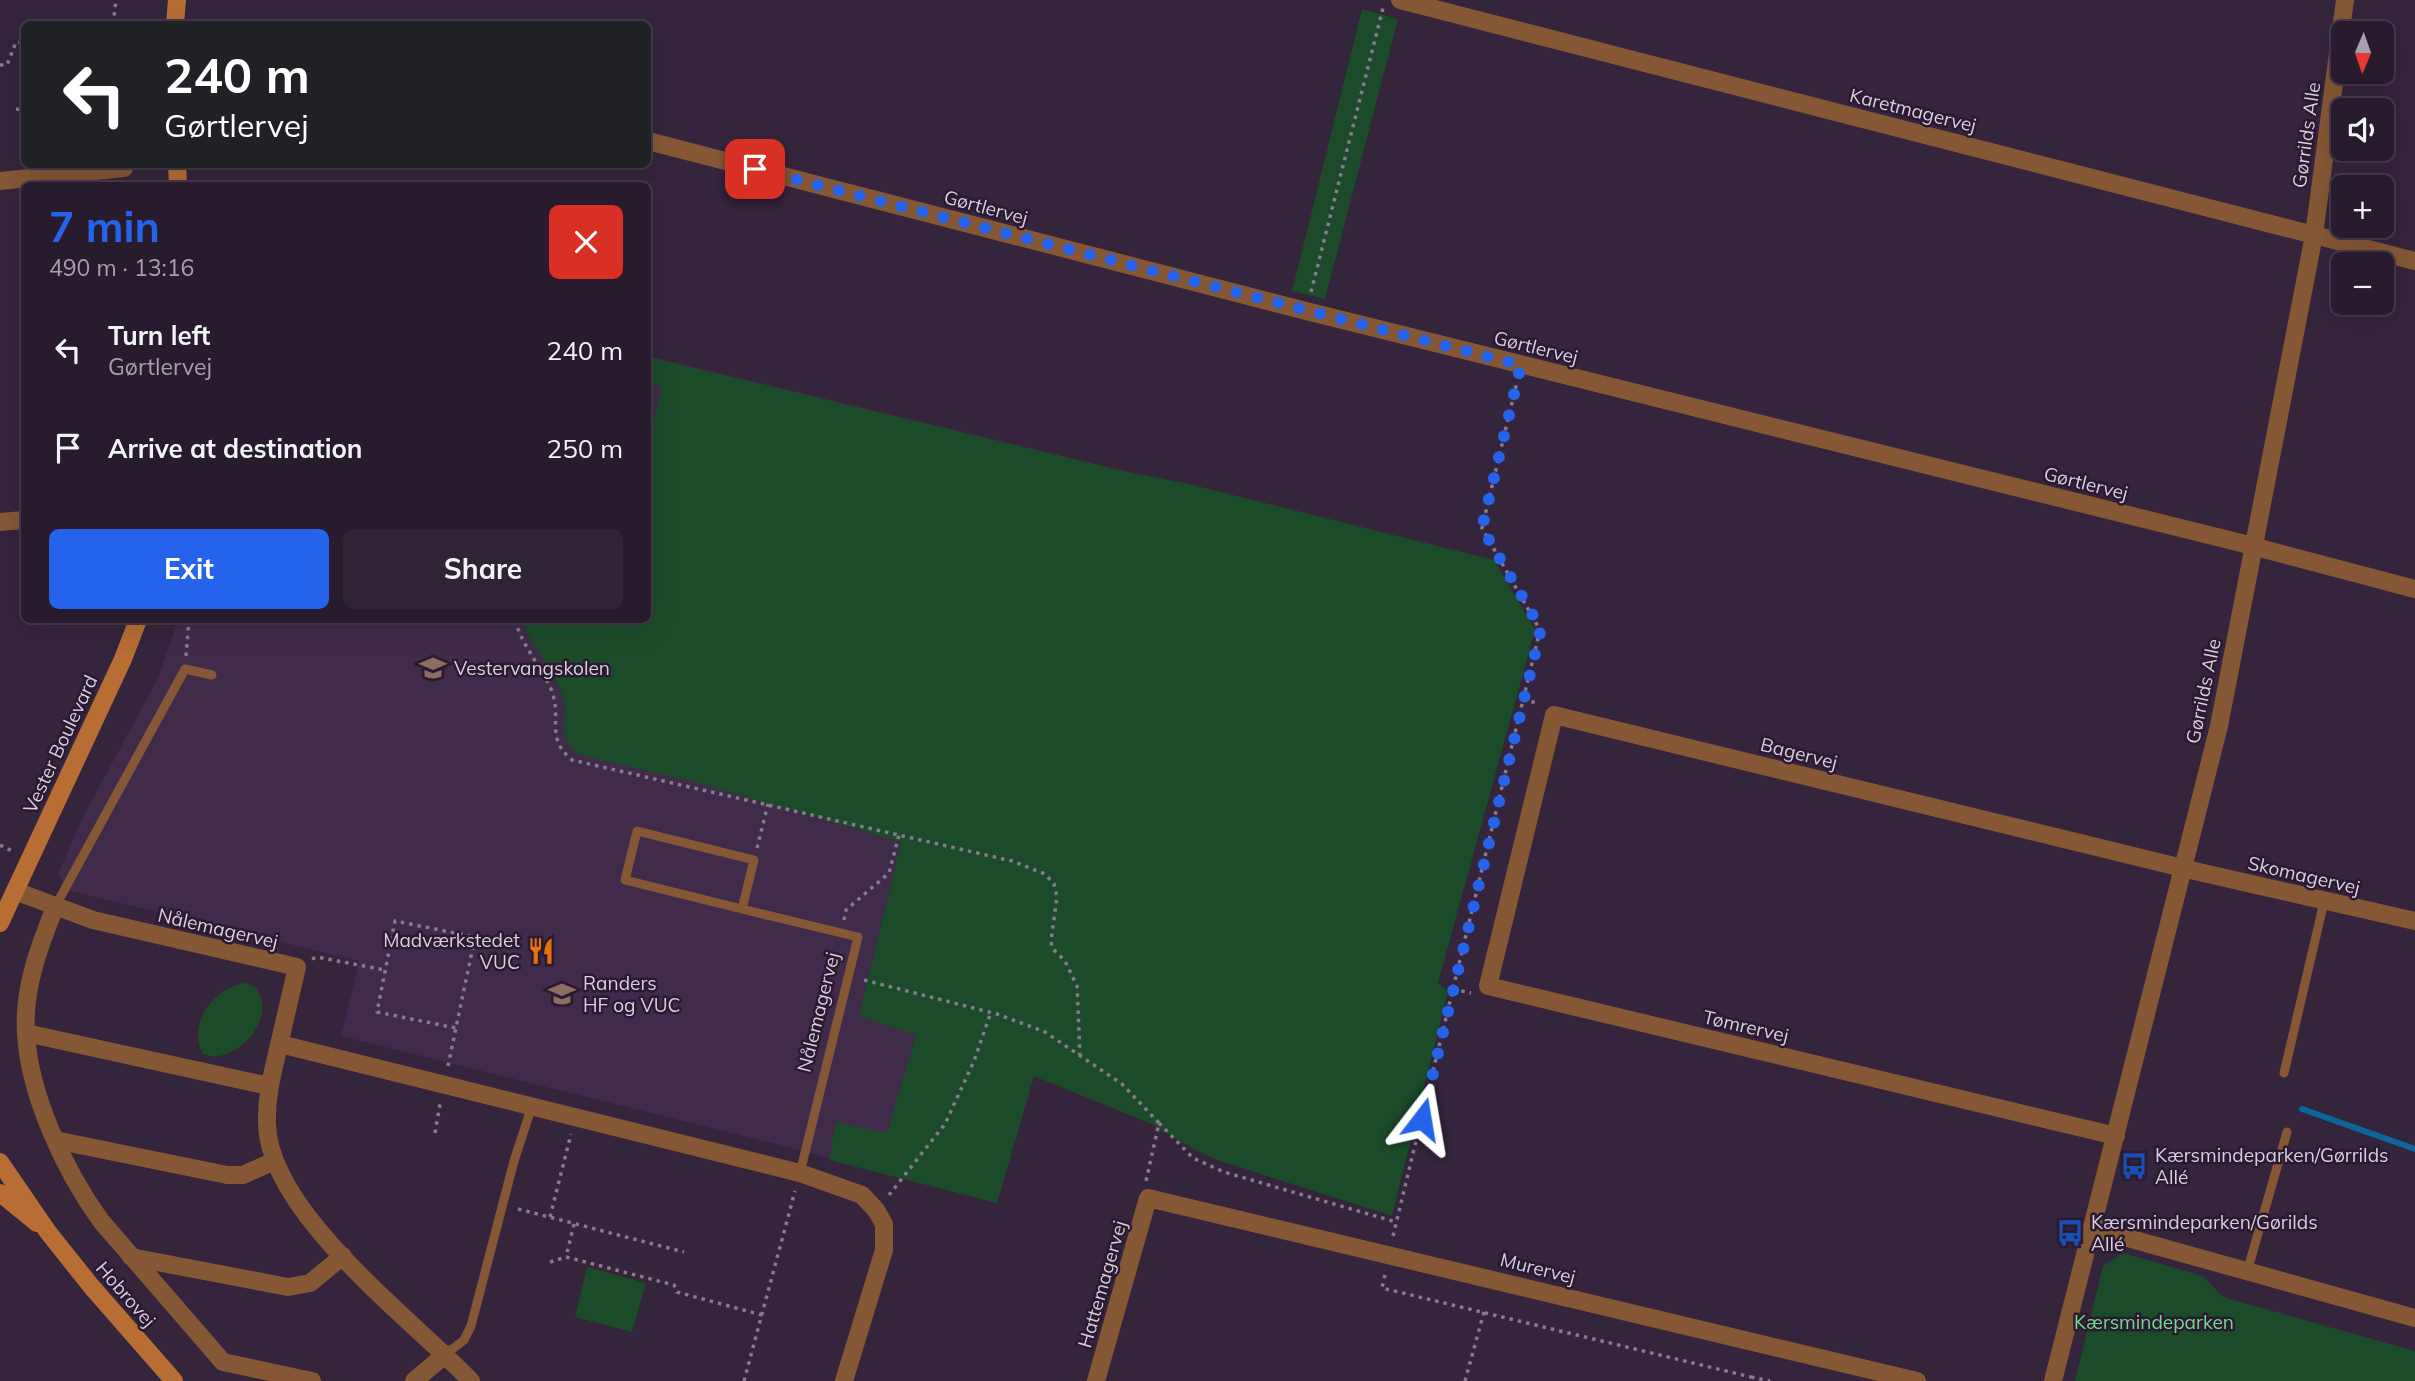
<!DOCTYPE html>
<html lang="en">
<head>
<meta charset="utf-8">
<style>
  :root { --surface:#271b2d; --page:#2f2435; --text:#f1f3f6; --muted:#a4a1aa; --line:#433949; --accent:#2563eb }
  body { margin:0; font-family:Mulish,sans-serif; background:var(--page); color:var(--text); height:100vh; display:flex; flex-direction:column; font-size:26px; white-space:nowrap }
  * { box-sizing:border-box; margin:0 }
  p { font-size:23px; color:var(--muted) }
  .icon { flex:none; width:38px; height:38px; fill:none; stroke:currentColor; stroke-width:2; stroke-linecap:round; stroke-linejoin:round }
  .map { position:relative; flex:1; overflow:hidden }
  .drawer { position:absolute; left:21px; top:182px; width:630px; height:441px; display:flex; flex-direction:column; background:var(--surface); border-radius:10px; box-shadow:0 7px 28px #0002,0 0 0 2px var(--line) }
  .drawer>* { flex:none }
  .hud { position:absolute; left:21px; top:21px; width:630px; height:147px; border-radius:10px; box-shadow:0 7px 28px #0002,0 0 0 2px var(--line); background:#202124; color:#fff; overflow:hidden }
  .needle { width:46px; rotate:182deg }
  .tools { position:absolute; left:2331px; top:21px; display:grid; gap:14px }
  .tools a { display:grid; place-items:center; width:63px; height:63px; border-radius:10px; background:var(--surface); box-shadow:0 7px 28px #0002,0 0 0 2px var(--line); font-size:35px }
  .pin { position:absolute; display:grid; place-items:center; width:60px; height:60px; color:#fff; margin:-30px; border-radius:14px; box-shadow:0 4px 10px #0006 }
  .me { position:absolute; width:77px; margin:-38px; rotate:14deg; stroke-linejoin:round; filter:drop-shadow(0 0 5px #0008) }
  .turn { display:flex; align-items:center; gap:24px; height:147px; padding:0 28px; font-size:32px }
  .turn .icon { width:91px; height:91px; stroke-width:2.5 }
  .turn b { display:block; font-size:49px; line-height:60px }
  .round { display:grid; place-items:center; flex:none; width:74px; height:74px; border-radius:10px; background:var(--page) }
  .headline { display:flex; align-items:center; justify-content:space-between; height:119px; padding:0 28px }
  h1 { font-size:42px; font-weight:700; line-height:52px; color:var(--accent) }
  .cta { display:flex; gap:14px; margin-top:auto; padding:14px 28px }
  .cta a { flex:1; height:80px; border-radius:10px; background:var(--accent); color:#fff; font-size:28px; font-weight:700; line-height:80px; text-align:center }
  .cta a+a { background:var(--page); color:var(--text) }
  ul { padding:0; list-style:none }
  li { display:flex; align-items:center; gap:21px; height:98px; padding:0 28px }
  li div { flex:1 }
  li b { display:block; font-size:26px }
  li em { font-style:normal }
  .map>svg:first-child { display:block }
</style>
</head>
<body>
<div class="map">
<svg width="2415" height="1381" viewBox="0 0 2415 1381">
  <rect width="100%" height="100%" fill="#34243c"/>
  <path fill="#402c4a" d="M 648,356 L 1494,560 L 1152,1124 L 1034,1076 L 997,1203 L 796,1149 L 341,1036 L 359,961 L 67,890 L 58,874 L 82,819 L 158,678 L 178,620 L 648,620 Z"/>
  <path fill="#1c4b29" d="M 1362,9 L 1398,19 L 1325,299 L 1292,291 Z
    M 648,357 L 1128,472 L 1185,483 L 1494,560 L 1535,630 L 1438,983 L 1448,991 L 1392,1216 L 1217,1160 L 1193,1149 L 1152,1124 L 1034,1076 L 997,1203 L 829,1160 L 836,1122 L 887,1133 L 916,1035 L 859,1016 L 901,842 L 699,783 L 577,754 C 555,732 570,719 563,697 C 556,676 533,645 522,624 L 521,620 L 648,620 L 648,445 L 662,387 L 648,383 Z
    M 246,983 L 254,986 C 282,1016 234,1068 203,1054 C 186,1023 216,986 246,983 Z
    M 2123,1253 L 2203,1276 L 2223,1297 L 2415,1351 L 2415,1381 L 2075,1381 L 2103,1266 Z
    M 587,1267 L 646,1283 L 632,1332 L 575,1317 Z"/>
  <g fill="none" stroke-linecap="round" stroke-linejoin="round">
    <path stroke="#0d669b" stroke-width="6" d="M 2302,1109 L 2415,1149"/>
    <path stroke="#877a8e" stroke-width="3.5" stroke-dasharray="3.5 5" stroke-linecap="butt" d="M 113,24 L 116,0
      M 0,65 L 7,65 L 16,42 L 24,43
      M 16,109 L 24,110
      M 143,166 L 160,165
      M 1311,292 L 1383,8
      M 515,620 C 523,648 540,664 551,689 C 563,718 544,737 572,760 L 1012,861 L 1045,874 L 1054,884 L 1057,897 L 1051,941 L 1052,948 L 1065,961 L 1077,986 L 1080,1056
      M 186,656 L 189,620
      M 1523,700 L 1538,703
      M 0,845 L 12,851
      M 757,848 L 768,804
      M 844,920 L 846,910 L 889,873 L 899,835
      M 312,959 L 317,957 L 385,970
      M 864,980 L 997,1014 L 1045,1032 L 1122,1084 L 1159,1123 L 1146,1181
      M 1453,989 L 1471,993
      M 448,1066 L 475,937 L 395,921 L 377,1012 L 456,1028
      M 1159,1123 L 1193,1158 L 1224,1172 L 1396,1222
      M 435,1133 L 440,1104
      M 889,1195 L 945,1124 L 974,1061 L 991,1012
      M 518,1209 L 684,1252
      M 550,1217 L 571,1134
      M 574,1224 L 566,1257 L 674,1285 L 677,1292 L 762,1315
      M 1393,1236 L 1540,630 L 1482,528 L 1517,382
      M 550,1262 L 566,1257
      M 1385,1275 L 1382,1288 L 1751,1377 L 1750,1381
      M 1751,1377 L 1770,1381
      M 744,1381 L 795,1191
      M 1465,1381 L 1484,1312"/>
    <path stroke="#855735" stroke-width="9" d="M 55,907 L 185,669 L 212,675
      M 742,909 L 625,880 L 637,831 L 754,860 L 742,909 L 858,937 L 800,1173
      M 2284,1073 L 2324,902
      M 2247,1272 L 2287,1132
      M 446,1354 L 464,1340 L 471,1326 L 514,1161 L 532,1106"/>
    <path stroke="#855735" stroke-width="18" d="M 1400,0 L 2415,261
      M 648,141 L 1306,311 L 2237,542 L 2415,589
      M 0,181 L 124,168
      M 0,522 L 24,520
      M 15,891 L 93,920 L 297,967 C 291,993 285,1019 279,1045 C 273,1071 266,1096 267,1124 C 269,1213 412,1319 471,1381
      M 55,907 C 39,947 23,989 26,1033 C 29,1095 65,1171 101,1221 L 223,1362 L 312,1381
      M 26,1033 L 269,1086
      M 280,1044 L 800,1173 L 862,1195 L 876,1210 L 884,1224 L 884,1250 L 844,1381
      M 2116,1136 L 1488,986 L 1554,715 L 2199,872 L 2415,921
      M 55,1140 L 227,1175 L 243,1175 L 274,1161
      M 2092,1228 L 2415,1318
      M 131,1257 L 288,1287 L 310,1283 L 343,1256
      M 414,1381 L 446,1354
      M 1096,1381 L 1148,1198 L 1917,1381
      M 2053,1381 L 2219,726 L 2314,235 L 2345,0"/>
    <path stroke="#b76d34" stroke-width="18" d="M 175,24 L 177,0
      M 177,164 L 178,186
      M 0,923 L 123,659 L 138,620
      M 0,1162 L 48,1232 L 91,1286 L 174,1381
      M 0,1193 L 37,1223"/>
  </g>
  <g fill="none" stroke-linecap="round" stroke-linejoin="round">
    <path stroke="#2563eb" stroke-width="12" stroke-dasharray="0 21.6" d="M 755,169 L 1521,365 L 1482,528 L 1541,629 L 1422,1119"/>
  </g>
  <defs>
    <symbol id="school-bare" viewBox="-9 -9 18 18"><path d="M0-5L7-2L0 1L-7-2ZM-4 1L0 2.5L4 1V4Q0 6-4 4Z" fill="#8d6e63" stroke="#2a1a32" stroke-width="2.5" paint-order="stroke"/></symbol>
    <symbol id="restaurant-bare" viewBox="-9 -9 18 18"><path d="M-5-6h1v4h1v-4h1v4h1v-4h1v5L-1.5 .5V6h-2V.5L-5-1ZM5-6V6H3V1.5H1.5Q1.5-4 5-6Z" fill="#e8710a" stroke="#2a1a32" stroke-width="2.5" paint-order="stroke"/></symbol>
    <symbol id="bus-bare" viewBox="-9 -9 18 18"><path d="M-5-6H5V4H4V6H2V4H-2V6H-4V4H-5ZM-3.5-4V0h7V-4ZM-3.5 1.2v1.5H-2V1.2ZM2 1.2v1.5H3.5V1.2Z" fill="#1a4fb4" stroke="#2a1a32" stroke-width="2.5" paint-order="stroke"/></symbol>
  </defs>
  <g fill-rule="evenodd">
    <use href="#school-bare" x="414" y="649" width="38" height="38"/>
    <use href="#restaurant-bare" x="522" y="932" width="38" height="38"/>
    <use href="#school-bare" x="543" y="975" width="38" height="38"/>
    <use href="#bus-bare" x="2115" y="1147" width="38" height="38"/>
    <use href="#bus-bare" x="2051" y="1214" width="38" height="38"/>
  </g>
  <g text-anchor="middle" dominant-baseline="central" stroke-width="5" stroke-linejoin="round" paint-order="stroke">
    <g font-size="19" fill="#d8cedd" stroke="#2a1a32">
      <text transform="translate(1913 110) rotate(14)">Karetmagervej</text>
      <text transform="translate(2306 135) rotate(-82)">Gørrilds Alle</text>
      <text transform="translate(986 207) rotate(15)">Gørtlervej</text>
      <text transform="translate(1536 347) rotate(14)">Gørtlervej</text>
      <text transform="translate(2086 483) rotate(14)">Gørtlervej</text>
      <text transform="translate(2203 691) rotate(-78)">Gørrilds Alle</text>
      <text transform="translate(60 744) rotate(-65)">Vester Boulevard</text>
      <text transform="translate(1799 753) rotate(14)">Bagervej</text>
      <text transform="translate(2304 875) rotate(13)">Skomagervej</text>
      <text transform="translate(218 928) rotate(13)">Nålemagervej</text>
      <text transform="translate(818 1012) rotate(-76)">Nålemagervej</text>
      <text transform="translate(1746 1026) rotate(13)">Tømrervej</text>
      <text transform="translate(1538 1268) rotate(14)">Murervej</text>
      <text transform="translate(1102 1284) rotate(-74)">Hattemagervej</text>
      <text transform="translate(126 1294) rotate(49)">Hobrovej</text>
    </g>
    <g font-size="19" fill="#d8cedd" stroke="#2a1a32" text-anchor="start">
      <text x="454" y="668">Vestervangskolen</text>
      <text x="520" y="940" text-anchor="end">Madværkstedet<tspan x="520" dy="22">VUC</tspan></text>
      <text x="583" y="983">Randers<tspan x="583" dy="22">HF og VUC</tspan></text>
      <text x="2155" y="1155">Kærsmindeparken/Gørrilds<tspan x="2155" dy="22">Allé</tspan></text>
      <text x="2091" y="1222">Kærsmindeparken/Gørilds<tspan x="2091" dy="22">Allé</tspan></text>
    </g>
    <g font-size="19" fill="#77da8e" stroke="#2a1a32">
      <text x="2154" y="1322">Kærsmindeparken</text>
    </g>
  </g>
</svg>
<div class="tools">
<a><svg class="needle" viewBox="-14 -14 28 28"><path d="M0-13l5 13h-10z" fill="#e53935"/><path d="M0 13l5-13h-10z" fill="#a4a1aa"/></svg></a>
<a><svg class="icon" aria-label="sound" viewBox="0 0 24 24"><path d="M4 9h4l5-4v14l-5-4H4zM17 9q2 3 0 6"/></svg></a>
<a>+</a>
<a>−</a>
</div>
<div class="pin" style="left:755px;top:169px;background:#d93025"><svg class="icon" aria-label="arrive" viewBox="0 0 24 24"><path d="M6 21V4h12l-3 4 3 4H6"/></svg></div>
<svg class="me" style="left:1422px;top:1119px" viewBox="-20 -20 40 40"><path d="M0-17L14 15 0 8-14 15z" fill="#2563eb" stroke="#fff" stroke-width="4"/></svg>
<div class="hud">
<div class="turn"><svg class="icon" aria-label="left" viewBox="0 0 24 24"><path d="M17 20v-9H6M10 6l-5 5 5 5"/></svg><div><b>240 m</b>Gørtlervej</div></div>
</div>
<section class="drawer">
<div class="headline"><div><h1>7 min</h1><p>490 m · 13:16</p></div><a class="round" style="background:#d93025;color:#fff"><svg class="icon" aria-label="close" viewBox="0 0 24 24"><path d="M6 6l12 12M18 6L6 18"/></svg></a></div>
<ul>
<li><svg class="icon" aria-label="left" viewBox="0 0 24 24"><path d="M17 20v-9H6M10 6l-5 5 5 5"/></svg><div><b>Turn left</b><p>Gørtlervej</p></div><em>240 m</em></li>
<li><svg class="icon" aria-label="arrive" viewBox="0 0 24 24"><path d="M6 21V4h12l-3 4 3 4H6"/></svg><div><b>Arrive at destination</b></div><em>250 m</em></li>
</ul>
<div class="cta"><a>Exit</a><a>Share</a></div>
</section>
</div>
</body>
</html>
